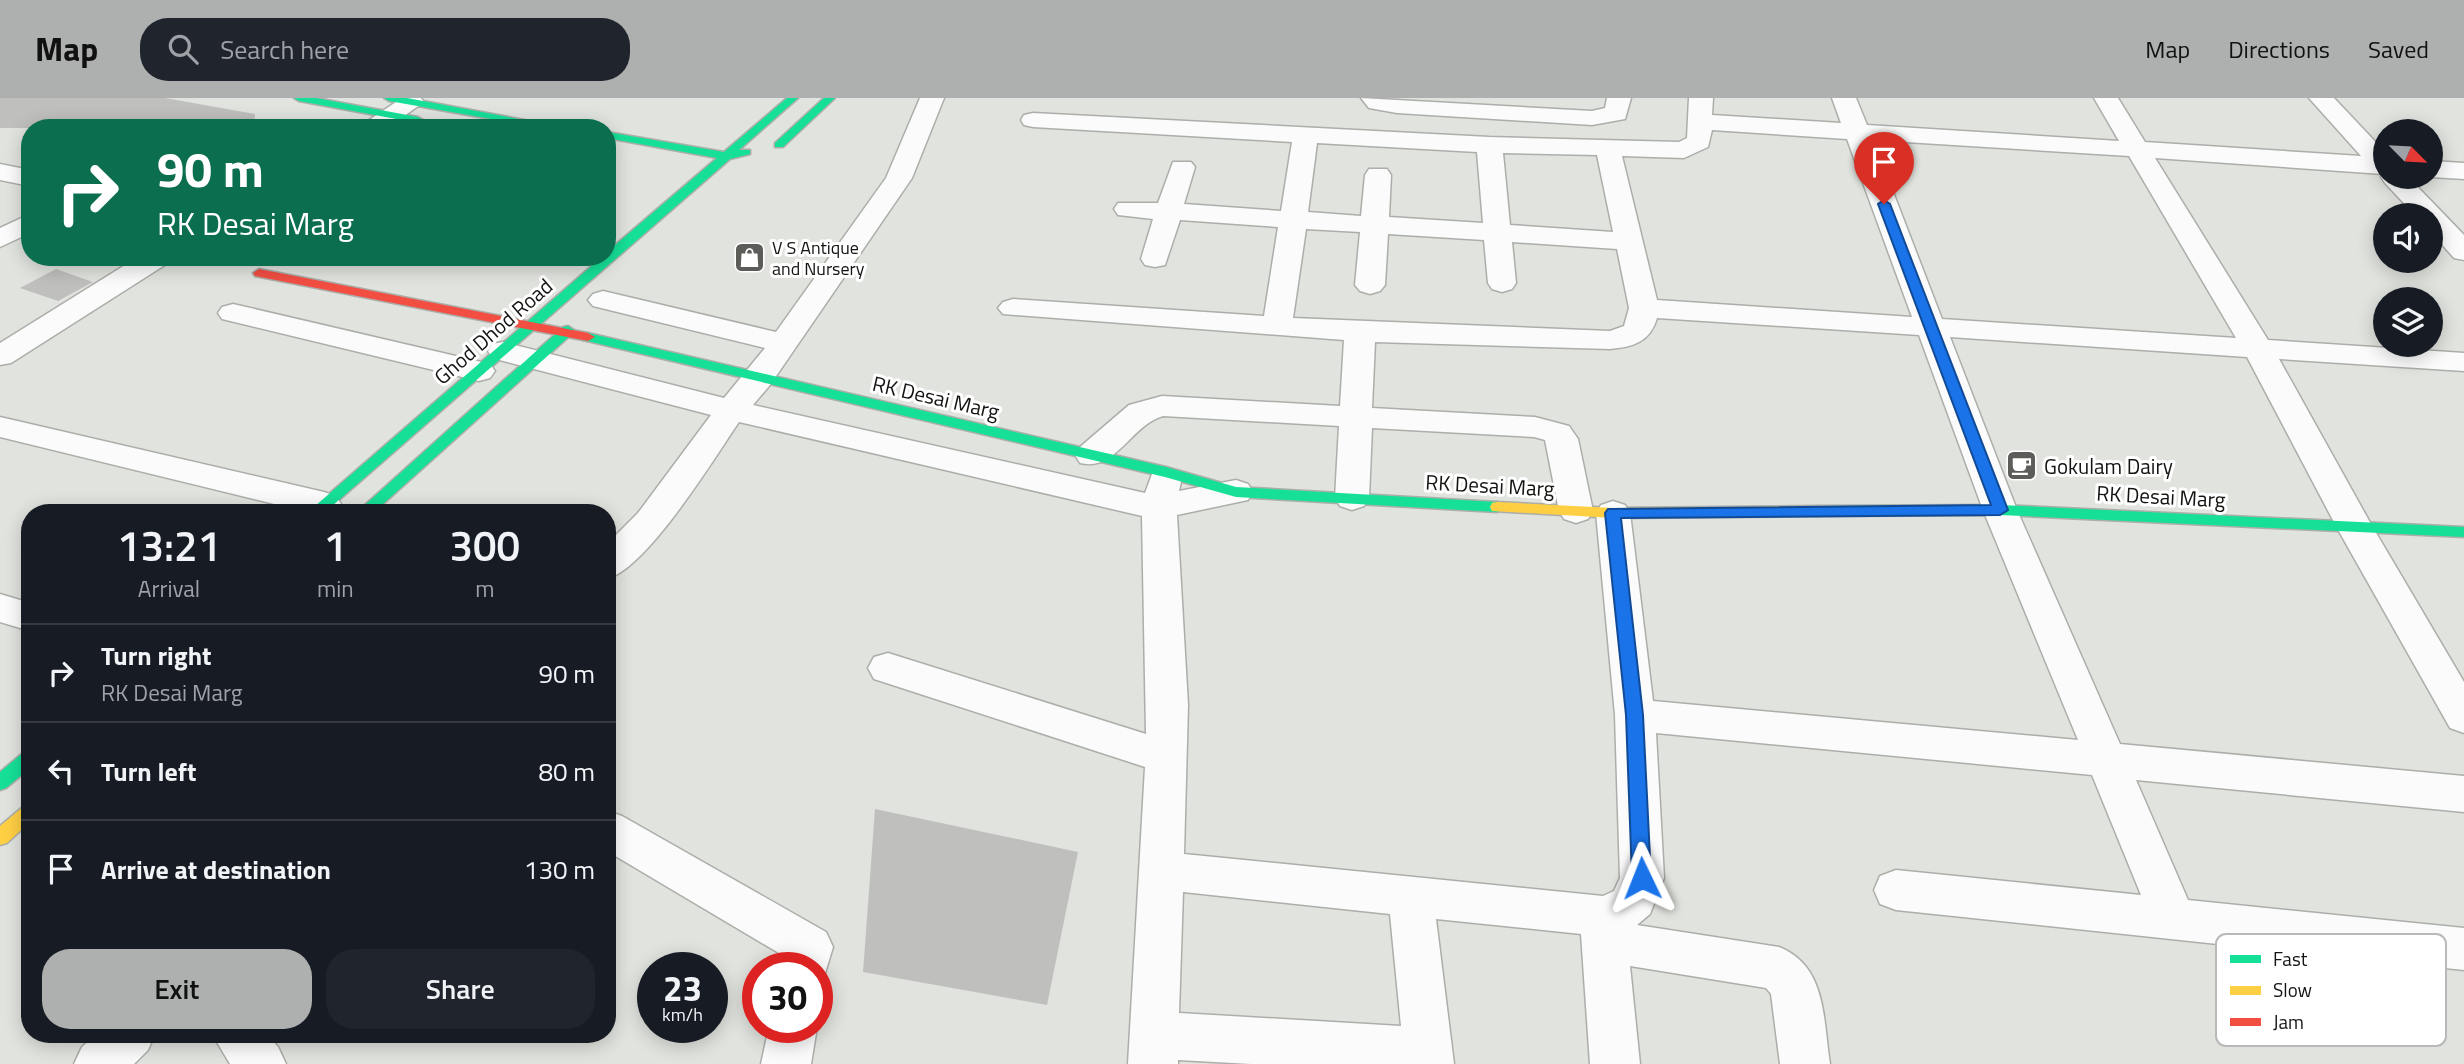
<!DOCTYPE html>
<html lang="en">
<head>
<meta charset="utf-8">
<style>
  :root { --surface:#171b24; --page:#20242c; --text:#f1f3f6; --muted:#9ea1a6; --line:#363941; --accent:#aeb0af }
  body { margin:0; font-family:"Titillium Web",sans-serif; background:var(--page); color:var(--text); height:100vh; display:flex; flex-direction:column; font-size:26px; white-space:nowrap }
  * { box-sizing:border-box; margin:0 }
  p { font-size:23px; color:var(--muted) }
  .icon { flex:none; width:38px; height:38px; fill:none; stroke:currentColor; stroke-width:2; stroke-linecap:round; stroke-linejoin:round }
  .map { position:relative; flex:1; overflow:hidden }
  .drawer { position:absolute; left:21px; top:406px; width:595px; height:539px; display:flex; flex-direction:column; background:var(--surface); border-radius:28px; box-shadow:0 4px 18px #0003 }
  .drawer>* { flex:none }
  .hud { position:absolute; left:21px; top:21px; width:595px; height:147px; border-radius:28px; box-shadow:0 4px 18px #0003; background:#0b6e4f; color:#fff; overflow:hidden }
  .needle { width:46px; rotate:114deg }
  .fabs { position:absolute; left:2373px; top:21px; display:grid; gap:14px }
  .fabs a { display:grid; place-items:center; width:70px; height:70px; border-radius:50%; background:var(--surface); box-shadow:0 4px 18px #0003; font-size:35px }
  .speed { position:absolute; left:637px; top:854px; display:flex; gap:14px; font-size:35px; font-weight:700; text-align:center }
  .speed>* { display:grid; place-content:center; width:91px; height:91px; border-radius:50%; background:var(--surface); box-shadow:0 4px 18px #0003; line-height:1 }
  .speed small { font-size:18px; font-weight:400 }
  .speed .limit { border:10px solid #d22; background:#fff; color:#111 }
  .pin { position:absolute; display:grid; place-items:center; width:60px; height:60px; color:#fff; margin:-72px -30px; border-radius:50% 50% 50% 0; rotate:-45deg; box-shadow:0 0 7px #0007 }
  .pin .icon { rotate:45deg }
  .me { position:absolute; width:77px; margin:-38px; rotate:358deg; stroke-linejoin:round; filter:drop-shadow(0 0 5px #0008) }
  .turn { display:flex; align-items:center; gap:24px; height:147px; padding:0 21px; font-size:32px }
  .turn .icon { width:91px; height:91px; stroke-width:2.5 }
  .turn b { display:block; font-size:49px; line-height:60px }
  .eta { display:flex; justify-content:space-evenly; align-items:center; height:119px; text-align:center }
  .eta b { font-size:42px; font-weight:600; line-height:49px }
  .cta { display:flex; gap:14px; margin-top:auto; padding:14px 21px }
  .cta a { flex:1; height:80px; border-radius:28px; background:var(--accent); color:#111; font-size:28px; font-weight:600; line-height:80px; text-align:center }
  .cta a+a { background:var(--page); color:var(--text) }
  ul { padding:0; list-style:none }
  li { display:flex; align-items:center; gap:21px; height:98px; padding:0 21px; border-top:2px solid var(--line) }
  li div { flex:1 }
  li b { display:block; font-size:26px }
  li em { font-style:normal }
  header { display:flex; align-items:center; gap:42px; box-sizing:border-box; height:98px; padding:0 35px; background:var(--accent); color:#111 }
  header strong { font-size:33px }
  nav { display:flex; gap:38px; margin-inline-start:auto; font-size:24px }
  .search { width:490px; height:63px; background:var(--page); display:flex; align-items:center; gap:18px; box-sizing:border-box; padding:0 24px; border-radius:28px; color:var(--muted); font-size:26px }
  .map>svg:first-child { display:block }
</style>
</head>
<body>
<header>
<strong>Map</strong>
<div class="search"><svg class="icon" aria-label="search" viewBox="0 0 24 24"><circle cx="10" cy="10" r="6"/><path d="M15 15l6 6"/></svg>Search here</div>
<nav><a>Map</a><a>Directions</a><a>Saved</a></nav>
</header>
<div class="map">
<svg width="2464" height="966" viewBox="0 0 2464 966">
  <rect width="100%" height="100%" fill="#e1e3de"/>
  <path fill="#bfc0bd" d="M 0,0 L 165,0 L 255,16 L 254,30 L 0,30 Z
    M 56,171 L 93,184 L 58,203 L 20,190 Z
    M 875,711 L 1078,754 L 1047,907 L 863,874 Z"/>
  <g fill="none" stroke-linecap="round" stroke-linejoin="round">
    <defs>
      <path id="street" d="M 402,0 L 421,0 L 424,4 L 387,30 L 357,30 Z
        M 920,0 L 944,0 L 912,80 L 770,287 L 753,307 L 1145,395 L 1152,376 L 1164,373 L 1176,376 L 1181,384 L 1179,393 L 1236,382 L 1248,386 L 1253,394 L 1248,402 L 1177,417 L 1188,607 L 1184,756 L 1603,798 L 1614,793 L 1620,780 L 1615,617 L 1596,415 L 1601,407 L 1613,403 L 1625,407 L 1630,415 L 1653,603 L 2078,642 L 1983,412 L 1919,237 L 1657,220 C 1650,244 1633,249 1610,251 L 1375,244 L 1372,310 L 1535,319 L 1569,328 L 1578,341 L 1593,413 L 1588,421 L 1576,425 L 1564,421 L 1559,413 L 1545,342 L 1534,339 L 1372,330 L 1369,400 L 1364,408 L 1352,412 L 1340,408 L 1335,400 L 1339,328 L 1163,318 C 1131,327 1116,374 1080,365 L 1075,357 L 1080,349 L 1129,307 L 1162,298 L 1340,308 L 1344,242 L 1003,216 L 998,210 L 1003,204 L 1013,201 L 1264,218 L 1278,129 L 1180,122 L 1165,167 L 1155,169 L 1145,167 L 1141,161 L 1153,121 L 1118,117 L 1114,111 L 1118,105 L 1158,105 L 1173,64 L 1191,64 L 1195,69 L 1184,106 L 1281,113 L 1292,44 L 1033,29 L 1024,27 L 1021,22 L 1024,17 L 1033,15 L 1489,39 L 1679,44 L 1687,40 L 1689,0 L 1713,0 L 1712,17 L 1841,25 L 1832,0 L 1856,0 L 1867,27 L 2119,43 L 2094,0 L 2118,0 L 2145,44 L 2361,58 L 2309,0 L 2334,0 L 2385,54 L 2385,79 L 2408,79 L 2464,137 L 2464,162 L 2454,160 L 2431,134 L 2431,117 L 2415,117 L 2385,85 L 2381,79 L 2383,76 L 2155,60 L 2268,242 L 2464,255 L 2464,273 L 2279,261 L 2372,428 L 2464,584 L 2464,635 L 2450,630 L 2336,428 L 2247,259 L 1950,239 L 2017,412 L 2120,646 L 2464,678 L 2464,714 L 2136,682 L 2188,802 L 2464,830 L 2464,872 L 1896,812 L 1880,806 L 1874,792 L 1880,778 L 1896,772 L 2141,797 L 2092,677 L 1656,635 L 1664,780 L 1650,816 L 1637,827 L 1779,849 C 1827,868 1823,922 1830,966 L 1780,966 L 1771,896 L 1766,890 L 1630,868 L 1640,966 L 1590,966 L 1581,836 L 1436,821 L 1454,966 L 1251,966 L 1178,962 L 1178,966 L 1128,966 L 1145,669 L 874,581 L 868,570 L 874,559 L 888,555 L 1146,636 L 1142,418 L 739,324 C 713,362 648,469 607,481 L 607,446 L 638,415 L 711,317 L 492,260 L 488,253 L 492,246 L 503,244 L 724,300 L 765,250 L 593,208 L 588,202 L 593,196 L 603,193 L 776,234 L 886,80 ZM 1712,32 L 1847,41 L 1912,219 L 1657,202 L 1622,58 L 1684,60 L 1708,49 ZM 1873,42 L 2129,58 L 2236,240 L 1942,221 ZM 1317,45 L 1477,54 L 1483,125 L 1389,119 L 1391,77 L 1387,71 L 1369,71 L 1365,77 L 1361,118 L 1308,114 ZM 1503,55 L 1597,57 L 1613,134 L 1510,127 ZM 1306,131 L 1360,134 L 1355,187 L 1360,193 L 1370,196 L 1380,193 L 1385,187 L 1388,136 L 1484,142 L 1488,185 L 1492,191 L 1502,194 L 1512,191 L 1516,185 L 1512,144 L 1617,151 L 1629,210 L 1624,228 L 1610,233 L 1293,220 ZM 1183,794 L 1390,816 L 1401,928 L 1179,915 Z
        M 1361,0 L 1592,13 L 1605,10 L 1607,0 L 1631,0 L 1625,21 L 1592,27 L 1397,15 L 1369,10 Z
        M 2431,63 L 2464,65 L 2464,81 L 2431,79 Z
        M 0,66 L 30,72 L 30,88 L 0,82 Z
        M 30,116 L 30,135 L 0,149 L 0,130 Z
        M 138,159 L 172,159 L 168,165 L 11,265 L 0,267 L 0,245 Z
        M 233,206 L 490,266 L 495,273 L 490,280 L 479,283 L 222,221 L 218,215 L 222,209 Z
        M 0,319 L 324,394 L 336,398 L 341,406 L 336,414 L 311,415 L 0,339 Z
        M 0,496 L 30,505 L 30,533 L 0,524 Z
        M 607,713 L 622,718 L 826,834 L 833,849 L 822,885 L 817,887 L 817,870 L 782,870 L 784,858 L 607,753 Z
        M 769,929 L 817,929 L 811,966 L 761,966 Z
        M 96,936 L 155,936 L 148,952 L 134,966 L 74,966 L 82,949 Z
        M 212,936 L 267,936 L 278,949 L 286,966 L 230,966 Z"/>
      <path id="fast" d="M 294,0 L 316,0 L 418,19 L 423,22 L 418,25 L 299,3 Z
        M 384,0 L 407,0 L 567,30 L 542,30 L 389,3 Z
        M 787,0 L 798,0 L 739,52 L 750,52 L 750,56 L 730,61 L 324,415 L 307,415 L 602,159 L 607,159 L 607,154 L 717,60 L 607,40 L 607,34 L 724,54 Z
        M 824,0 L 835,0 L 783,49 L 775,49 L 775,45 Z
        M 568,228 L 574,232 L 573,235 L 373,415 L 356,415 L 563,229 Z
        M 588,235 L 1166,369 L 1236,389 L 1497,404 L 1504,409 L 1497,414 L 1236,399 L 1165,379 L 583,242 L 581,239 Z
        M 2000,407 L 2464,429 L 2464,439 L 2000,417 L 1819,418 L 1812,413 L 1819,408 Z
        M 30,652 L 30,670 L 6,690 L 0,692 L 0,674 L 24,654 Z"/>
      <path id="slow" d="M 1497,404 L 1613,410 L 1819,408 L 1826,413 L 1819,418 L 1613,420 L 1492,413 L 1490,409 L 1492,405 Z
        M 30,705 L 30,724 L 7,745 L 0,747 L 0,728 L 24,708 Z"/>
      <path id="jam" d="M 259,171 L 588,235 L 595,239 L 588,243 L 255,178 L 253,175 Z"/>
    </defs>
    <use href="#street" stroke="#acaeaa" stroke-width="3"/>
    <use href="#fast" stroke="#acaeaa" stroke-width="3"/>
    <use href="#slow" stroke="#acaeaa" stroke-width="3"/>
    <use href="#jam" stroke="#acaeaa" stroke-width="3"/>
    <use href="#street" fill="#fafbfa" fill-rule="evenodd"/>
    <use href="#fast" fill="#16e098" fill-rule="evenodd"/>
    <use href="#slow" fill="#ffcf43" fill-rule="evenodd"/>
    <use href="#jam" fill="#f24e42" fill-rule="evenodd"/>
  </g>
  <path fill="#1a73e8" stroke="#114b97" stroke-width="2" d="M 1884,102 L 1890,106 L 2008,412 L 2000,417 L 1621,420 L 1643,617 L 1651,780 L 1648,786 L 1642,788 L 1635,786 L 1632,780 L 1626,617 L 1605,415 L 1608,411 L 1991,407 L 1878,106 Z"/>
  <defs>
    <symbol id="shop-square" viewBox="-11 -11 22 22"><rect x="-9" y="-9" width="18" height="18" rx="4" fill="#5c5d59" stroke="#fff"/><path d="M-5-2.5h2.3a2.7 3.5 0 0 1 5.4 0H5L5.5 6h-11ZM-1.5-2.5h3a1.5 2.3 0 0 0-3 0Z" fill="#fff"/></symbol>
    <symbol id="cafe-square" viewBox="-11 -11 22 22"><rect x="-9" y="-9" width="18" height="18" rx="4" fill="#5c5d59" stroke="#fff"/><path d="M-5.5-4.5H6V0H3Q3 3.5 0 3.5H-2.5Q-5.5 3.5-5.5 0ZM3-3.2v2h1.7v-2ZM-6 4.5H4V6H-6Z" fill="#fff"/></symbol>
  </defs>
  <g fill-rule="evenodd">
    <use href="#shop-square" x="732" y="142" width="35" height="35"/>
    <use href="#cafe-square" x="2004" y="350" width="35" height="35"/>
  </g>
  <g text-anchor="middle" dominant-baseline="central" stroke-width="6" stroke-linejoin="round" paint-order="stroke">
    <g font-size="18" fill="#141512" stroke="#fff" text-anchor="start">
      <text x="772" y="149">V S Antique<tspan x="772" dy="21">and Nursery</tspan></text>
    </g>
    <g font-size="21" fill="#141512" stroke="#fff">
      <text transform="translate(493 233) rotate(-41)">Ghod Dhod Road</text>
      <text transform="translate(936 299) rotate(13)">RK Desai Marg</text>
      <text transform="translate(1490 387) rotate(3)">RK Desai Marg</text>
      <text transform="translate(2161 398) rotate(3)">RK Desai Marg</text>
    </g>
    <g font-size="21" fill="#141512" stroke="#fff" text-anchor="start">
      <text x="2044" y="368">Gokulam Dairy</text>
    </g>
  </g>
  <rect x="2216" y="836" width="230" height="112" rx="10" fill="#fff" stroke="#b8b9b8" stroke-width="2"/>
  <rect x="2230" y="857" width="31" height="8" fill="#16e098"/>
  <rect x="2230" y="888" width="31" height="9" fill="#ffcf43"/>
  <rect x="2230" y="920" width="31" height="8" fill="#f24e42"/>
  <g font-size="19" fill="#141512">
    <text x="2273" y="868">Fast</text>
    <text x="2273" y="899">Slow</text>
    <text x="2273" y="931">Jam</text>
  </g>
</svg>
<div class="fabs">
<a><svg class="needle" viewBox="-14 -14 28 28"><path d="M0-13l5 13h-10z" fill="#e53935"/><path d="M0 13l5-13h-10z" fill="#9ea1a6"/></svg></a>
<a><svg class="icon" aria-label="sound" viewBox="0 0 24 24"><path d="M4 9h4l5-4v14l-5-4H4zM17 9q2 3 0 6"/></svg></a>
<a><svg class="icon" aria-label="layers" viewBox="0 0 24 24"><path d="M12 4l9 5-9 5-9-5zM3 14l9 5 9-5"/></svg></a>
</div>
<div class="speed"><div>23<small>km/h</small></div><div class="limit">30</div></div>
<div class="pin" style="left:1884px;top:106px;background:#d93025"><svg class="icon" aria-label="arrive" viewBox="0 0 24 24"><path d="M6 21V4h12l-3 4 3 4H6"/></svg></div>
<svg class="me" style="left:1642px;top:780px" viewBox="-20 -20 40 40"><path d="M0-17L14 15 0 8-14 15z" fill="#1a73e8" stroke="#fff" stroke-width="4"/></svg>
<div class="hud">
<div class="turn"><svg class="icon" aria-label="right" viewBox="0 0 24 24"><path d="M7 20v-9h11M14 6l5 5-5 5"/></svg><div><b>90 m</b>RK Desai Marg</div></div>
</div>
<section class="drawer">
<div class="eta">
<div><b>13:21</b><p>Arrival</p></div>
<div><b>1</b><p>min</p></div>
<div><b>300</b><p>m</p></div>
</div>
<ul>
<li><svg class="icon" aria-label="right" viewBox="0 0 24 24"><path d="M7 20v-9h11M14 6l5 5-5 5"/></svg><div><b>Turn right</b><p>RK Desai Marg</p></div><em>90 m</em></li>
<li><svg class="icon" aria-label="left" viewBox="0 0 24 24"><path d="M17 20v-9H6M10 6l-5 5 5 5"/></svg><div><b>Turn left</b></div><em>80 m</em></li>
<li><svg class="icon" aria-label="arrive" viewBox="0 0 24 24"><path d="M6 21V4h12l-3 4 3 4H6"/></svg><div><b>Arrive at destination</b></div><em>130 m</em></li>
</ul>
<div class="cta"><a>Exit</a><a>Share</a></div>
</section>
</div>
</body>
</html>
